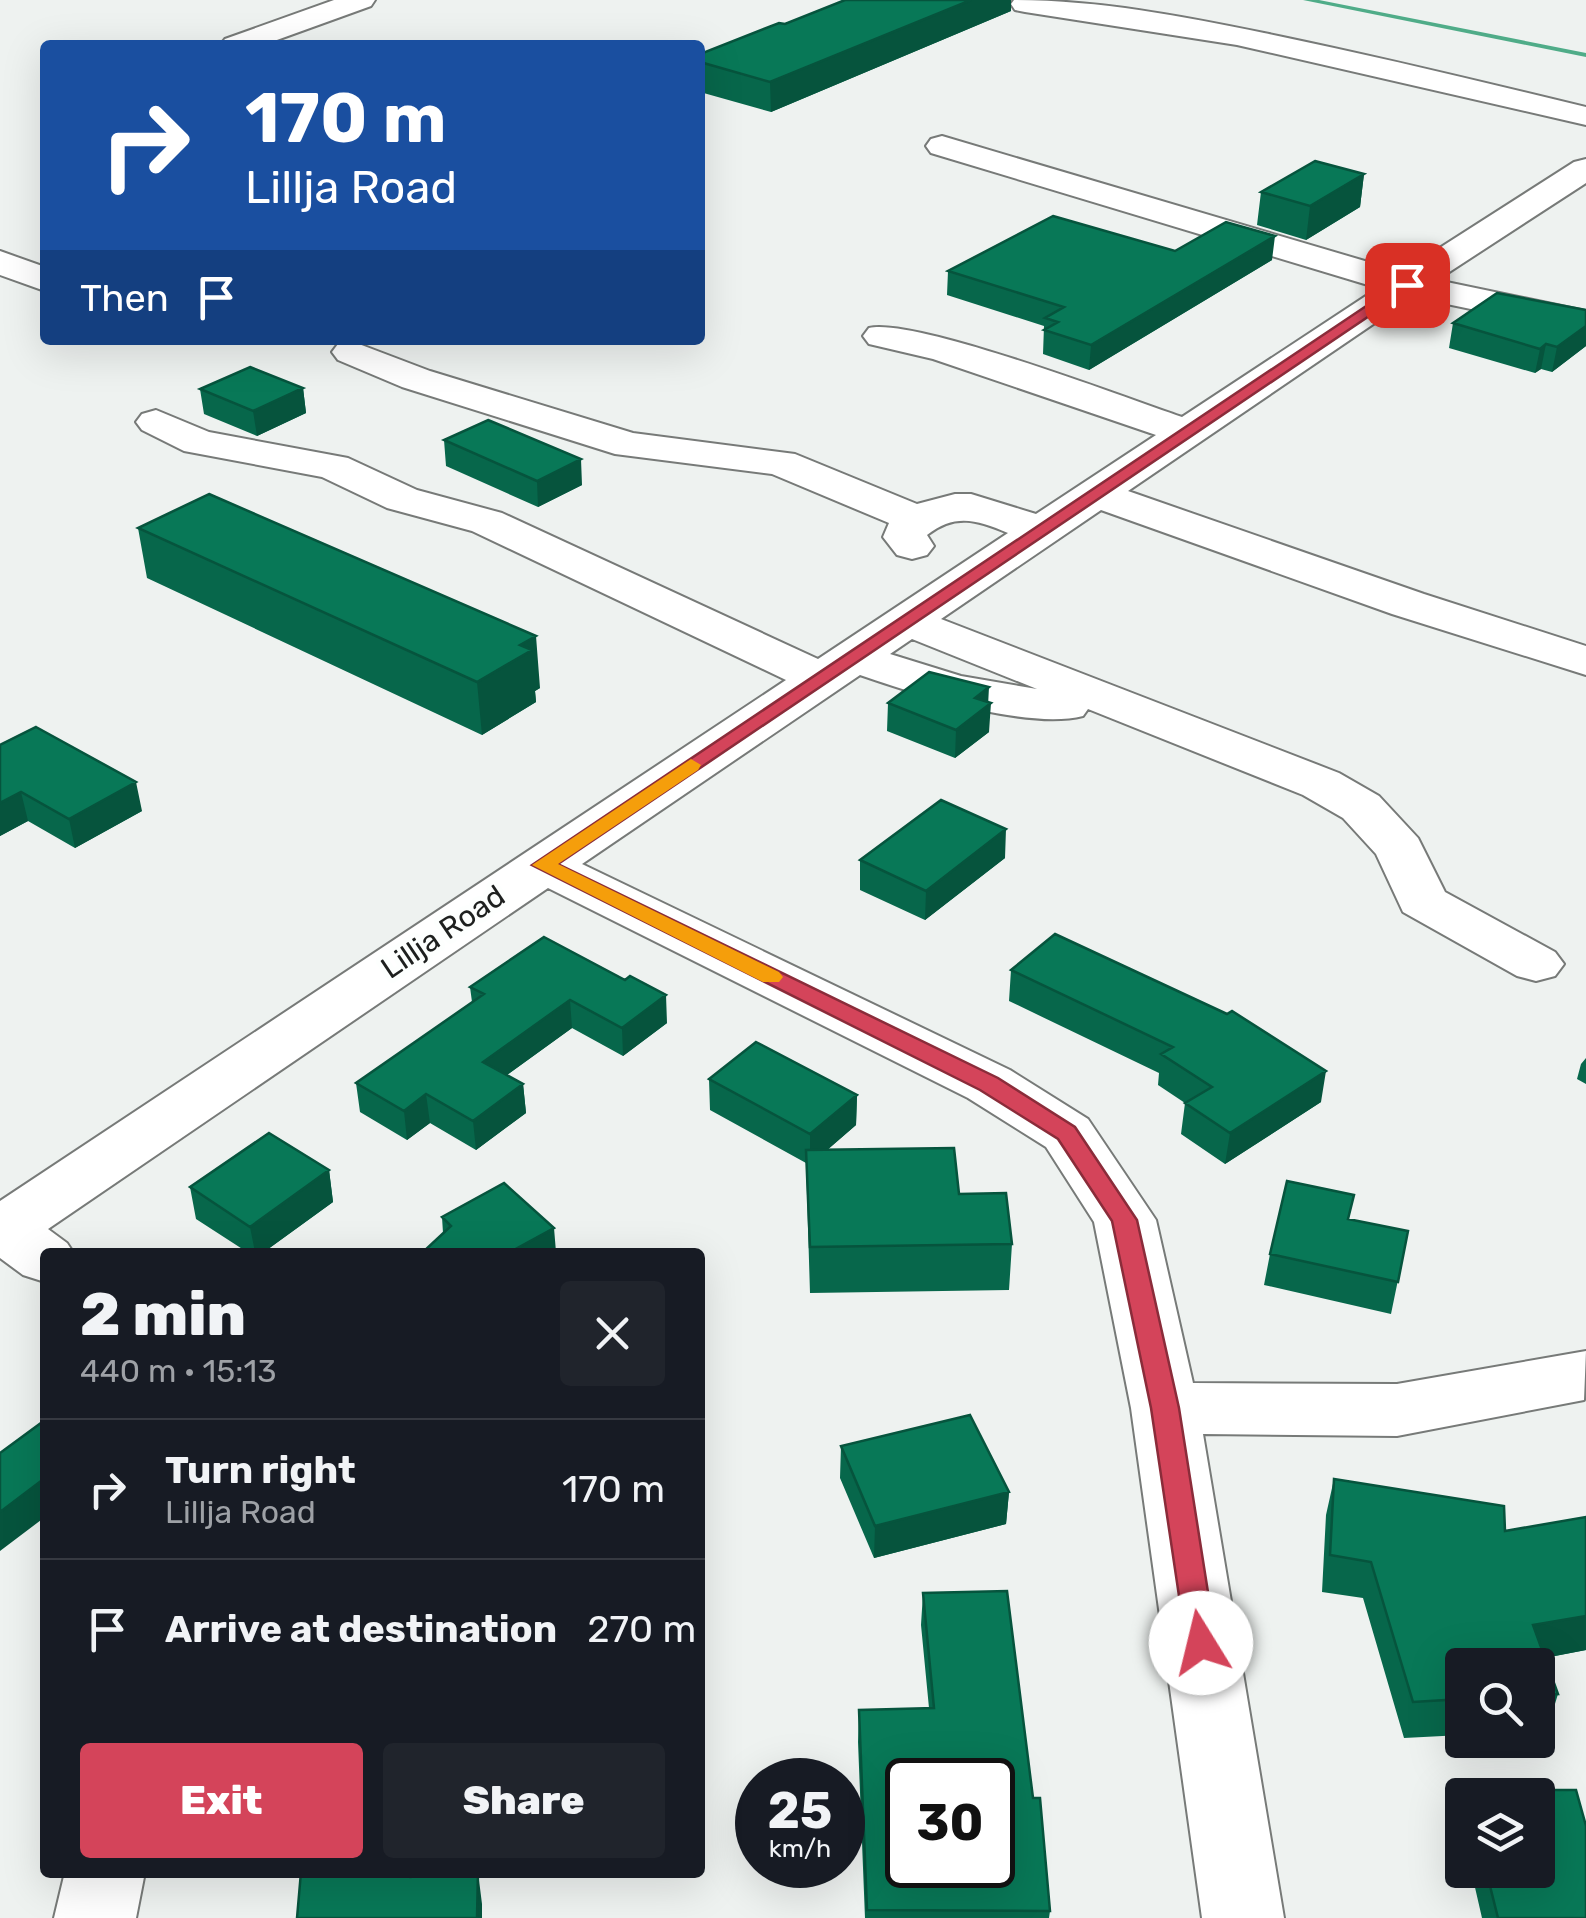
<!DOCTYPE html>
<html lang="en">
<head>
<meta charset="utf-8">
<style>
  :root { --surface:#171b24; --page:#20242c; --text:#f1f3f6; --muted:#9ea1a6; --line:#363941; --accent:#d4445a }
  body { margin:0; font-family:Rubik,sans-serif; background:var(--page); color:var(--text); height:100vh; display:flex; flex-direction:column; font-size:38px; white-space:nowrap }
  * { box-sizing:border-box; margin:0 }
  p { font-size:32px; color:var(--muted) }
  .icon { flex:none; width:55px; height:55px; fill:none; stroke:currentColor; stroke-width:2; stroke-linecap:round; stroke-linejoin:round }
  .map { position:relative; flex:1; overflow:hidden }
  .sheet { position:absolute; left:40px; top:1248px; width:665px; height:630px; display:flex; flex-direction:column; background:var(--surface); border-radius:10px; box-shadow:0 10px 40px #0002 }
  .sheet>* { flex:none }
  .top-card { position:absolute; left:40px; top:40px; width:665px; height:305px; border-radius:10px; box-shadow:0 10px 40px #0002; background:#1a4fa0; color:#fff; overflow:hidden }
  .controls { position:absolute; left:1445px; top:1648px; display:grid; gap:20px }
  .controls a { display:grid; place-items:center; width:110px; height:110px; border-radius:10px; background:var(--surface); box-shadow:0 10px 40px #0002; font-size:50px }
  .speed { position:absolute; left:735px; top:1758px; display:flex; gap:20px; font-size:50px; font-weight:700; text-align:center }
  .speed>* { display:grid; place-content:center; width:130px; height:130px; border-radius:50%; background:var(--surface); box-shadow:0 10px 40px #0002; line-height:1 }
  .speed small { font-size:25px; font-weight:400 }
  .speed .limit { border:5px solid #111; border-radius:15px; background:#fff; color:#111 }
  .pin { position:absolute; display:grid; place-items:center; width:85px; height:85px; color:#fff; margin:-42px; border-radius:20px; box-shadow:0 5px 15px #0006 }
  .me { position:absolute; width:110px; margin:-55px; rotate:351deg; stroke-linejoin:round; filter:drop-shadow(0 0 8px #0008) }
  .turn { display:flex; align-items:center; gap:35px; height:210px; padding:0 40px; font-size:45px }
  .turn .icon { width:130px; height:130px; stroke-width:2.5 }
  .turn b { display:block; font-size:70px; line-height:85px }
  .then { display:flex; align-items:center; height:95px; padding:0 40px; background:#0003; gap:20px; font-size:38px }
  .round { display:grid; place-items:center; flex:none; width:105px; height:105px; border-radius:10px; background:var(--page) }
  .summary { display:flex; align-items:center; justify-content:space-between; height:170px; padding:0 40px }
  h1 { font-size:60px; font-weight:800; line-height:75px }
  .button { display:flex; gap:20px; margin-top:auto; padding:20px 40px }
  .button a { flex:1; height:115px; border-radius:10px; background:var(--accent); color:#fff; font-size:40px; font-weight:800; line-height:115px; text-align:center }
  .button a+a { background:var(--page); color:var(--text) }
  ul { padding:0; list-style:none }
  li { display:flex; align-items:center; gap:30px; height:140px; padding:0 40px; border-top:2px solid var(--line) }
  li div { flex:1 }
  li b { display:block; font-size:38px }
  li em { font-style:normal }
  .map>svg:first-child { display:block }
</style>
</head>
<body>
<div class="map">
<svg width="1586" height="1918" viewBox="0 0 1586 1918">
  <rect width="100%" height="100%" fill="#eef2f0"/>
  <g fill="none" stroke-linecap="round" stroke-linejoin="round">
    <path fill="#4fac88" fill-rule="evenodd" d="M 1303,0 L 1319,0 L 1586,53 L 1586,57 Z"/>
    <defs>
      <path id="minor" d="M 334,0 L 375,0 L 371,6 L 263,45 L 220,45 L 225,39 Z
        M 1014,0 C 1098,0 1182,16 1264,33 C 1372,55 1479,81 1586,107 L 1586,125 L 1237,45 L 1025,12 L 1015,10 L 1011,4 Z
        M 942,136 L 1402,272 L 1574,162 L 1586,159 L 1586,183 L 1437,280 L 1586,311 L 1586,333 L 1413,297 L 1128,491 L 1424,594 L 1586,646 L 1586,675 L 1392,614 L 1101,510 L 941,619 L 1339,773 L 1379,796 L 1418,838 L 1445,892 L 1555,952 L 1564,964 L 1555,976 L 1536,981 L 1517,976 L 1403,912 L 1376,854 L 1343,818 L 1303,795 L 1088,709 L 1083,716 C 1027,730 915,694 860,675 L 582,864 L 1010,1070 L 1088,1119 L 1156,1220 L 1193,1383 L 1397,1384 L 1586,1351 L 1584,1400 L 1397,1436 L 1203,1434 L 1284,1918 L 1202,1918 L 1131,1408 L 1094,1222 L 1046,1147 L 968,1098 L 548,888 L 48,1229 L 67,1243 L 73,1252 L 45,1252 L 45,1282 L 23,1275 L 0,1258 L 0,1201 L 786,680 L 472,531 L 387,508 L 322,477 L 184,451 L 142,430 L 136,422 L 142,414 L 156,410 L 209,432 L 348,458 L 417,490 L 502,513 L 818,659 L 1008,533 C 977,520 955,513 927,535 L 934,546 L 927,555 L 912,559 L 897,555 L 883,537 L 889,523 L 772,474 L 615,454 L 402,387 L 338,360 L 332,352 L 338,344 L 351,341 L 430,371 L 633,433 L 795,454 L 917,504 L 955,494 L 971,494 L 1036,514 L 1156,435 L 933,359 L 869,344 L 863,336 L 869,328 C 914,317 1126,398 1182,417 L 1378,288 L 931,153 L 926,146 L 931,139 ZM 912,639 L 1037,689 L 961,676 L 890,654 Z
        M 0,251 L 45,267 L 45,291 L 0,275 Z
        M 65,1872 L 145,1872 L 136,1918 L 54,1918 Z"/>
    </defs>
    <use href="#minor" stroke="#777a78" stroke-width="4"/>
    <use href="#minor" fill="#fff" fill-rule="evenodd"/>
  </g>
  <path fill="#07674b" d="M 1011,11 L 771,112 L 700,92 L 700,54 L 785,24 Z
    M 1364,174 L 1360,207 L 1306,240 L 1257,225 L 1261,192 Z
    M 1175,251 L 1272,260 L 1089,370 L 1043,354 L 1044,326 L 947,295 L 948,271 Z
    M 1586,310 L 1586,346 L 1552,372 L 1541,369 L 1535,373 L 1449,348 L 1453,323 Z
    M 303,388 L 306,413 L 257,436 L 204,414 L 200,389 Z
    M 444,440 L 582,485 L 538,507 L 446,466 Z
    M 138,528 L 540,688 L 535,691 L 536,702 L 482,735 L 147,578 Z
    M 988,702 L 989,732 L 955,758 L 887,731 L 888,703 Z
    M 0,745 L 142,811 L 75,848 L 28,821 L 0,836 Z
    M 1005,858 L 925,920 L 860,890 L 860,860 Z
    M 544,937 L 667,1023 L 623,1056 L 572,1028 L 507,1075 L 523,1084 L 526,1113 L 476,1150 L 430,1123 L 407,1140 L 360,1112 L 356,1083 L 472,1002 L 470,987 Z
    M 1011,970 L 1321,1102 L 1225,1164 L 1181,1134 L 1185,1103 L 1158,1085 L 1159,1073 L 1009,1001 Z
    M 1586,1058 L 1586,1084 L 1577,1079 L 1581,1064 Z
    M 709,1079 L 857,1095 L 856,1125 L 828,1149 L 959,1194 L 1012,1244 L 1009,1290 L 810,1293 L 806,1163 L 710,1110 Z
    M 329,1170 L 333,1202 L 264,1252 L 247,1252 L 196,1219 L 190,1187 Z
    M 442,1217 L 556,1252 L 443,1233 Z
    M 1349,1219 L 1408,1231 L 1391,1314 L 1264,1285 L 1270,1254 Z
    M 841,1446 L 1009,1492 L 1006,1524 L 874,1558 L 840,1478 Z
    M 1334,1479 L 1505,1531 L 1586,1517 L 1586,1650 L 1545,1658 L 1558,1694 L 1547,1730 L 1538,1731 L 1538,1665 L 1462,1665 L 1462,1735 L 1404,1738 L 1363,1598 L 1322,1592 L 1326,1515 Z
    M 923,1593 L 1033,1798 L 1050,1911 L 1049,1918 L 865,1918 L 858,1742 L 859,1710 L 929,1708 L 921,1625 Z
    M 1467,1790 L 1576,1790 L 1586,1826 L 1586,1918 L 1482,1918 L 1471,1870 L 1538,1870 L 1538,1795 L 1465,1795 Z
    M 1462,1804 L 1462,1835 L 1459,1818 Z"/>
  <path fill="#06543d" d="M 971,0 L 1011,0 L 1011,11 L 771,112 L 770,82 Z
    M 1364,174 L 1360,207 L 1306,240 L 1310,206 Z
    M 1275,236 L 1272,260 L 1089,370 L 1091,345 Z
    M 1586,326 L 1586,346 L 1552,372 L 1557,347 Z
    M 1546,344 L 1541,369 L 1535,373 L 1540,349 Z
    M 303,388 L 306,413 L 257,436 L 253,411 Z
    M 581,459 L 582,485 L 538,507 L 537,481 Z
    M 536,636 L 540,688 L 535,691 L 536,702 L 482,735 L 477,682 L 520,645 Z
    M 989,687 L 988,706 L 991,703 L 989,732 L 955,758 L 956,730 L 975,698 Z
    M 136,782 L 142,811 L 75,848 L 69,819 Z
    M 21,792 L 28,821 L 0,836 L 0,803 Z
    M 1006,829 L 1005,858 L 925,920 L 926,891 Z
    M 666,995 L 667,1023 L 623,1056 L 622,1028 Z
    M 570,1000 L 572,1028 L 486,1090 L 483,1062 Z
    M 1326,1071 L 1321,1102 L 1225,1164 L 1230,1133 Z
    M 523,1084 L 526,1113 L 476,1150 L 473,1121 Z
    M 426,1094 L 430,1123 L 407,1140 L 404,1111 Z
    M 857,1095 L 856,1125 L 810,1165 L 810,1134 Z
    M 329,1170 L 333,1202 L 264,1252 L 255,1252 L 250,1227 Z
    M 554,1228 L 556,1252 L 510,1252 Z
    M 45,1478 L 45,1517 L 0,1551 L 0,1512 Z
    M 1009,1492 L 1006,1524 L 874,1558 L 875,1526 Z
    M 1586,1616 L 1586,1650 L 1523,1662 L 1533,1625 Z
    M 478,1872 L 482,1904 L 482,1918 L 477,1918 Z"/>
  <path fill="#087857" stroke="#06543d" stroke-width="2.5" fill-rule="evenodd" d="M 845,0 L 971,0 L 770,82 L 700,62 L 700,54 L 779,23 L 785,24 Z
    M 1315,161 L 1364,174 L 1310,206 L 1261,192 Z
    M 1053,216 L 1175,251 L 1226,222 L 1275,236 L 1091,345 L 1044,330 L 1058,322 L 1045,318 L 1064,307 L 948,271 Z
    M 1497,293 L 1586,310 L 1586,326 L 1557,347 L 1546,344 L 1540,349 L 1453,323 Z
    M 250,367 L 303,388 L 253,411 L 200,389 Z
    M 488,420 L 581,459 L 537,481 L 444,440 Z
    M 209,494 L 536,636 L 520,645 L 532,650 L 477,682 L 138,528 Z
    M 929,672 L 989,687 L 975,698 L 991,703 L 956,730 L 888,703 Z
    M 36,727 L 136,782 L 69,819 L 21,792 L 0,803 L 0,745 Z
    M 941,800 L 1006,829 L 926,891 L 860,860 Z
    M 1055,934 L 1227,1014 L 1232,1011 L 1326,1071 L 1230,1133 L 1185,1103 L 1212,1087 L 1161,1054 L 1173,1047 L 1011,970 Z
    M 544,937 L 625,980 L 630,976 L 666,995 L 622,1028 L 570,1000 L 483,1062 L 523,1084 L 473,1121 L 426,1094 L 404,1111 L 356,1083 L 484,994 L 470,987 Z
    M 756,1042 L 857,1095 L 810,1134 L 709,1079 Z
    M 269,1133 L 329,1170 L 250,1227 L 190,1187 Z
    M 954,1148 L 959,1194 L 1006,1193 L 1012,1244 L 810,1247 L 806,1150 Z
    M 1287,1181 L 1354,1195 L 1348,1219 L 1408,1231 L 1398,1282 L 1270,1254 Z
    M 504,1183 L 554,1228 L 510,1252 L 423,1252 L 451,1226 L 442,1217 Z
    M 970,1415 L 1009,1492 L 875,1526 L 841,1446 Z
    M 45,1420 L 45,1478 L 0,1512 L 0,1453 Z
    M 1334,1479 L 1504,1506 L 1505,1531 L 1586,1517 L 1586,1616 L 1533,1625 L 1558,1694 L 1538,1695 L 1538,1665 L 1462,1665 L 1462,1699 L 1413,1702 L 1371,1562 L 1330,1555 Z
    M 1007,1591 L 1033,1798 L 1040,1798 L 1050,1911 L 867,1910 L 859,1710 L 934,1708 L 923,1593 ZM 908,1780 L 992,1780 L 992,1865 L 908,1865 Z
    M 1467,1790 L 1576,1790 L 1586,1826 L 1586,1918 L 1498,1918 L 1486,1870 L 1538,1870 L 1538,1795 L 1468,1795 Z
    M 301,1872 L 412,1872 L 411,1877 L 478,1872 L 477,1918 L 297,1918 Z"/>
  <path fill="#d4445a" stroke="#8a2c3a" stroke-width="2.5" d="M 1402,282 L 1415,285 L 558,864 L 998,1078 L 1075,1127 L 1137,1220 L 1179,1408 L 1216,1643 L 1212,1652 L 1201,1656 L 1190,1652 L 1186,1643 L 1151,1408 L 1112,1221 L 1058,1139 L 980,1090 L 532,865 Z"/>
  <path fill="#f59e0b" d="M 691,759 L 701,765 L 698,770 L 558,864 L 779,972 L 783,977 L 779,982 L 763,982 L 532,865 Z"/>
  <g text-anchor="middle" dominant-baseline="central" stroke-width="10" stroke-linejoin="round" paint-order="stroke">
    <g font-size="30" fill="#1e201f" stroke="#fdfffe">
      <text transform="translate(443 932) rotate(-34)">Lillja Road</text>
    </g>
  </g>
</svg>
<div class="controls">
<a><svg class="icon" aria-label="search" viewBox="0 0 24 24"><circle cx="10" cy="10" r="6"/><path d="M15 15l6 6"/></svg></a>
<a><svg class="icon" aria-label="layers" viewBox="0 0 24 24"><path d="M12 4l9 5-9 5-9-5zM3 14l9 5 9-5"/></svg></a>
</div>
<div class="speed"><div>25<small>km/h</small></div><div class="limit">30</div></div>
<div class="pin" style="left:1407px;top:285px;background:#d93025"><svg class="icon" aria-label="arrive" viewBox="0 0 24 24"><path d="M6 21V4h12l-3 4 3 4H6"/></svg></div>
<svg class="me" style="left:1201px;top:1643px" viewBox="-20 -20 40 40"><circle r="19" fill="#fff"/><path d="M0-13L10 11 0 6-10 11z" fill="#d4445a"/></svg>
<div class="top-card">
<div class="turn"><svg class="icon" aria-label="right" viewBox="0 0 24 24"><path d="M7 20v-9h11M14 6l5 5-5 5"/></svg><div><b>170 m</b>Lillja Road</div></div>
<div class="then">Then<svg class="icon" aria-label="arrive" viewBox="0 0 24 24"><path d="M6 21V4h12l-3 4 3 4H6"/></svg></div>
</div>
<section class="sheet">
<div class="summary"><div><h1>2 min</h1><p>440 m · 15:13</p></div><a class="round"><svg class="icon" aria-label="close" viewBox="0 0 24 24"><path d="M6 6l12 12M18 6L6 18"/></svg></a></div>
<ul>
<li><svg class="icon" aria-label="right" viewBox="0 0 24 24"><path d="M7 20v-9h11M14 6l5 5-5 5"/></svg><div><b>Turn right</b><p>Lillja Road</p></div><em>170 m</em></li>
<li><svg class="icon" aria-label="arrive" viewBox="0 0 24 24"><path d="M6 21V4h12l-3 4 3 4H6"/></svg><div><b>Arrive at destination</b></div><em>270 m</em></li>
</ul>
<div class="button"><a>Exit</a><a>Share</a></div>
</section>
</div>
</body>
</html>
